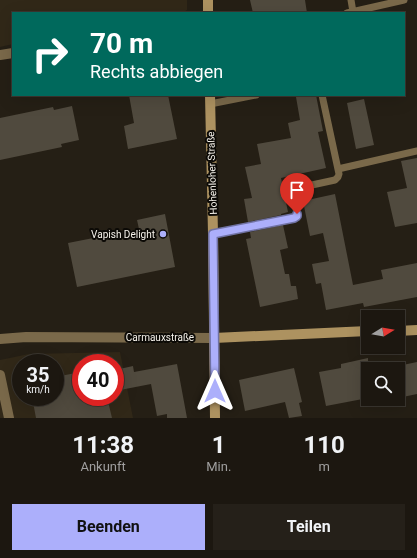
<!DOCTYPE html>
<html lang="de">
<head>
<meta charset="utf-8">
<style>
  :root { --surface:#1c1710; --page:#252019; --text:#f1f3f6; --muted:#a09f9f; --line:#3a3630; --accent:#acaffb }
  body { margin:0; font-family:Roboto,sans-serif; background:var(--page); color:var(--text); height:100vh; display:flex; flex-direction:column; font-size:15px; white-space:nowrap }
  * { box-sizing:border-box; margin:0 }
  p { font-size:13px; color:var(--muted) }
  .icon { flex:none; width:22px; height:22px; fill:none; stroke:currentColor; stroke-width:2; stroke-linecap:round; stroke-linejoin:round }
  .map { position:relative; height:418px; overflow:hidden }
  .details { display:flex; flex-direction:column; background:var(--surface); flex:1 }
  .details>* { flex:none }
  .guide { position:absolute; left:12px; top:12px; width:393px; height:84px; border-radius:0px; box-shadow:0 4px 16px #0002,0 0 0 1px var(--line); background:#00695c; color:#fff; overflow:hidden }
  .needle { width:26px; rotate:79deg }
  .buttons { position:absolute; left:361px; top:310px; display:grid; gap:8px }
  .buttons a { display:grid; place-items:center; width:44px; height:44px; border-radius:0px; background:var(--surface); box-shadow:0 4px 16px #0002,0 0 0 1px var(--line); font-size:20px }
  .speed { position:absolute; left:12px; top:354px; display:flex; gap:8px; font-size:20px; font-weight:700; text-align:center }
  .speed>* { display:grid; place-content:center; width:52px; height:52px; border-radius:50%; background:var(--surface); box-shadow:0 4px 16px #0002,0 0 0 1px var(--line); line-height:1 }
  .speed small { font-size:10px; font-weight:400 }
  .speed .limit { border:6px solid #d22; background:#fff; color:#111 }
  .pin { position:absolute; display:grid; place-items:center; width:34px; height:34px; color:#fff; margin:-41px -17px; border-radius:50% 50% 50% 0; rotate:-45deg; box-shadow:0 0 4px #0007 }
  .pin .icon { rotate:45deg }
  .me { position:absolute; width:44px; margin:-22px; rotate:0deg; stroke-linejoin:round; filter:drop-shadow(0 0 3px #0008) }
  .turn { display:flex; align-items:center; gap:14px; height:84px; padding:0 12px; font-size:18px }
  .turn .icon { width:52px; height:52px; stroke-width:2.5 }
  .turn b { display:block; font-size:28px; line-height:34px }
  .eta { display:flex; justify-content:space-evenly; align-items:center; height:68px; text-align:center }
  .eta b { font-size:24px; font-weight:700; line-height:28px }
  .cta { display:flex; gap:8px; margin-top:auto; padding:8px 12px }
  .cta a { flex:1; height:46px; border-radius:0px; background:var(--accent); color:#111; font-size:16px; font-weight:700; line-height:46px; text-align:center }
  .cta a+a { background:var(--page); color:var(--text) }
  .map>svg:first-child { display:block }
</style>
</head>
<body>
<div class="map">
<svg width="417" height="418" viewBox="0 0 417 418">
  <rect width="100%" height="100%" fill="#251f15"/>
  <path fill="#312818" fill-rule="evenodd" d="M 0,0 L 187,0 L 187,10 L 182,13 L 13,13 L 13,44 L 0,47 Z
    M 120,352 L 133,418 L 0,418 L 0,360 L 29,354 ZM 21,363 L 55,363 L 55,397 L 21,397 ZM 81,363 L 115,363 L 115,397 L 81,397 Z"/>
  <path fill="#504a3e" d="M 250,0 L 305,0 L 307,13 L 253,13 Z
    M 129,95 L 168,95 L 177,139 L 128,149 L 124,126 L 134,123 Z
    M 305,95 L 316,95 L 323,131 L 318,132 L 326,168 L 281,178 L 288,212 L 281,214 L 281,215 L 248,222 L 244,199 L 252,198 L 245,167 L 261,164 L 257,144 L 291,138 L 288,123 L 300,120 L 296,97 Z
    M 364,99 L 374,145 L 356,149 L 347,103 Z
    M 72,106 L 79,140 L 61,144 L 62,147 L 0,160 L 0,118 L 53,107 L 54,110 Z
    M 417,158 L 417,223 L 395,227 L 387,192 L 407,188 L 401,161 Z
    M 335,194 L 353,285 L 383,279 L 381,270 L 417,263 L 417,297 L 364,307 L 363,303 L 326,310 L 321,283 L 316,284 L 312,264 L 329,261 L 323,233 L 310,236 L 303,201 Z
    M 165,214 L 175,267 L 77,287 L 68,243 L 139,229 L 137,220 Z
    M 283,225 L 288,248 L 280,250 L 285,274 L 289,274 L 291,286 L 296,286 L 298,299 L 260,307 L 246,239 L 251,238 L 250,232 Z
    M 368,358 L 368,398 L 326,406 L 319,372 L 341,368 L 341,364 Z
    M 417,362 L 417,394 L 398,398 L 398,366 Z
    M 177,364 L 187,418 L 167,418 L 167,414 L 157,416 L 151,384 L 115,391 L 115,370 L 133,366 L 134,372 Z
    M 294,368 L 302,402 L 299,403 L 302,416 L 289,418 L 285,402 L 245,411 L 239,380 Z
    M 81,372 L 81,397 L 107,397 L 112,418 L 36,418 L 32,397 L 55,397 L 55,377 Z"/>
  <g fill="none" stroke-linecap="round" stroke-linejoin="round">
    <path stroke="#7a694a" stroke-width="7" d="M 351,0 L 353,12
      M 347,13 L 404,0
      M 210,104 L 256,95
      M 338,169 L 417,151
      M 213,234 L 294,218 L 297,216 L 297,214 C 296,206 291,194 298,188 L 335,180 L 338,177 L 339,174 L 322,95"/>
    <path stroke="#7a694a" stroke-width="10" d="M 0,55 L 13,53
      M 0,339 L 26,337 L 214,338
      M 0,375 L 9,418"/>
    <path stroke="#ad9260" stroke-width="10" d="M 208,13 L 208,0
      M 210,95 L 213,234 L 215,418
      M 398,331 L 417,330
      M 214,338 L 368,331"/>
  </g>
  <g fill="none" stroke-linecap="round" stroke-linejoin="round">
    <defs>
      <path id="route" d="M 215,391 L 213,234 L 294,218 L 297,216 L 297,214"/>
    </defs>
    <use href="#route" stroke="#7072a3" stroke-width="10"/>
    <use href="#route" stroke="#acaffb" stroke-width="7"/>
  </g>
  <circle fill="#acaffb" stroke="#0c0a06" stroke-width="1.5" cx="163" cy="234" r="4"/>
  <g text-anchor="middle" dominant-baseline="central" stroke-width="4" stroke-linejoin="round" paint-order="stroke">
    <g font-size="10" fill="#f7f3ec" stroke="#0c0a06">
      <text transform="translate(212 173) rotate(-92)">Hohenloher Straße</text>
      <text x="160" y="337">Carmauxstraße</text>
    </g>
    <g font-size="10" fill="#f7f3ec" stroke="#0c0a06" text-anchor="end">
      <text x="155" y="234">Vapish Delight</text>
    </g>
  </g>
</svg>
<div class="buttons">
<a><svg class="needle" viewBox="-14 -14 28 28"><path d="M0-13l5 13h-10z" fill="#e53935"/><path d="M0 13l5-13h-10z" fill="#a09f9f"/></svg></a>
<a><svg class="icon" aria-label="search" viewBox="0 0 24 24"><circle cx="10" cy="10" r="6"/><path d="M15 15l6 6"/></svg></a>
</div>
<div class="speed"><div>35<small>km/h</small></div><div class="limit">40</div></div>
<div class="pin" style="left:297px;top:214px;background:#d93025"><svg class="icon" aria-label="arrive" viewBox="0 0 24 24"><path d="M6 21V4h12l-3 4 3 4H6"/></svg></div>
<svg class="me" style="left:215px;top:391px" viewBox="-20 -20 40 40"><path d="M0-17L14 15 0 8-14 15z" fill="#acaffb" stroke="#fff" stroke-width="4"/></svg>
<div class="guide">
<div class="turn"><svg class="icon" aria-label="right" viewBox="0 0 24 24"><path d="M7 20v-9h11M14 6l5 5-5 5"/></svg><div><b>70 m</b>Rechts abbiegen</div></div>
</div>
</div>
<section class="details">
<div class="eta">
<div><b>11:38</b><p>Ankunft</p></div>
<div><b>1</b><p>Min.</p></div>
<div><b>110</b><p>m</p></div>
</div>
<div class="cta"><a>Beenden</a><a>Teilen</a></div>
</section>
</body>
</html>
